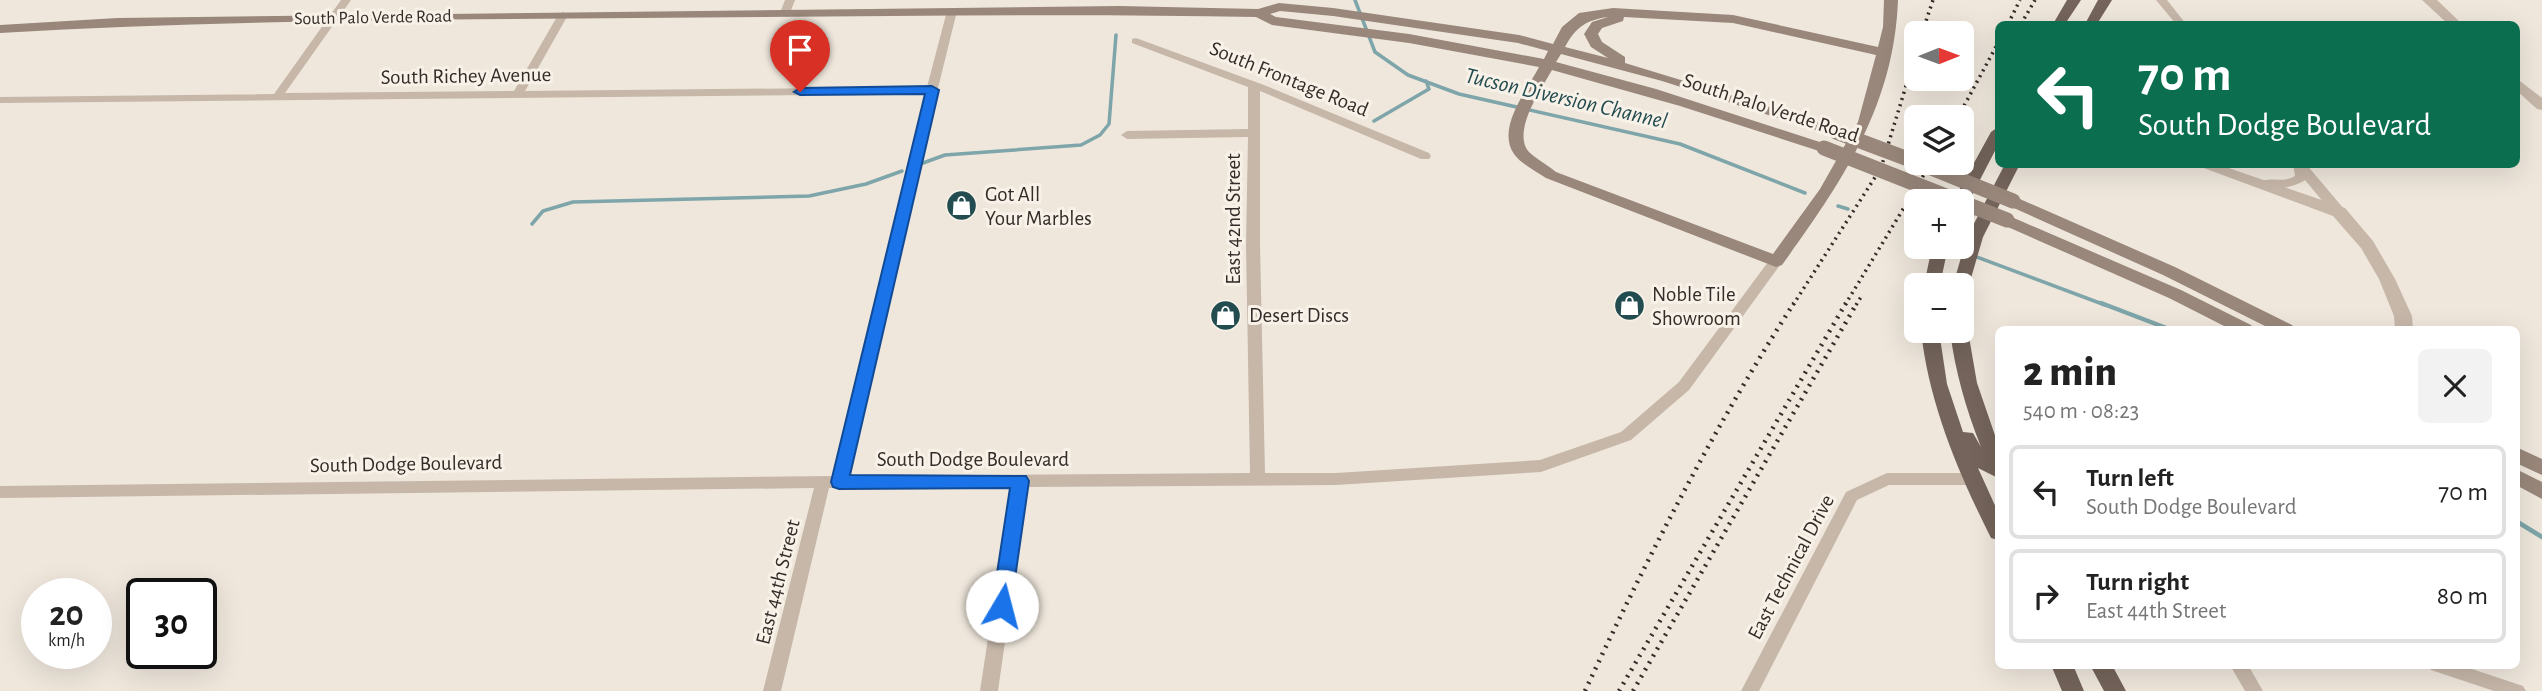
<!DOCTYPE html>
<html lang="en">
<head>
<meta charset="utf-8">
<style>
  :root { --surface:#fff; --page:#f2f2f2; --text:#222; --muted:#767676; --line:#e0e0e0 }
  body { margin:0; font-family:"Alegreya Sans",sans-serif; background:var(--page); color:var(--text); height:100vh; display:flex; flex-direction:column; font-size:26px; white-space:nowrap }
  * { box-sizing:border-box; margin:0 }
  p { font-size:23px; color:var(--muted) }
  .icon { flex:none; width:38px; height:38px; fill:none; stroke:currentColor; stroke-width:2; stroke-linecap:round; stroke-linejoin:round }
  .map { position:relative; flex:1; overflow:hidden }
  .side { position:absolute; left:1995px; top:326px; width:525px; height:343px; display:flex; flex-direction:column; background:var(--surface); border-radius:10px; box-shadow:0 7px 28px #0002 }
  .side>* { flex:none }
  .hud { position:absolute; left:1995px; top:21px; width:525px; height:147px; border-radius:10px; box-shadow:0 7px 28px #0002; background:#0b6e4f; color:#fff; overflow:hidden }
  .needle { width:46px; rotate:89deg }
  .tools { position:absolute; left:1904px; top:21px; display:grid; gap:14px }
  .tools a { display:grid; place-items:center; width:70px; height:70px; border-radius:10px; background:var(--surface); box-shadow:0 7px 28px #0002; font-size:35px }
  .speed { position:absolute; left:21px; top:578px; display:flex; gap:14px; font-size:35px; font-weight:700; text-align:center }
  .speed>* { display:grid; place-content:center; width:91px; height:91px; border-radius:50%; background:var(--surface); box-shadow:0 7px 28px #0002; line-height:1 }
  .speed small { font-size:18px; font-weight:400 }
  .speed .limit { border:4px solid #111; border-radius:10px; background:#fff; color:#111 }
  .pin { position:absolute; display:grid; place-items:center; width:60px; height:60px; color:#fff; margin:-72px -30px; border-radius:50% 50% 50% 0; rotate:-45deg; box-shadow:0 0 7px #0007 }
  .pin .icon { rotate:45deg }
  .me { position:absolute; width:77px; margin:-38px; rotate:8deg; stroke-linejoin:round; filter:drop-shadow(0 0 5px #0008) }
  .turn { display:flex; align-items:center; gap:24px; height:147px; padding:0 28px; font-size:32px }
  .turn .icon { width:91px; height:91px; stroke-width:2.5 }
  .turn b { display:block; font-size:49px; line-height:60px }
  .round { display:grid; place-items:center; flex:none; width:74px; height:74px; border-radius:10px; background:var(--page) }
  .head { display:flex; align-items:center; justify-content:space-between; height:119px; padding:0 28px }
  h1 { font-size:42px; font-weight:800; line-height:52px }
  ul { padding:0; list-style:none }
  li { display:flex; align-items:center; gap:21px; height:94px; margin:0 14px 10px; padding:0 14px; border:4px solid var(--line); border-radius:10px }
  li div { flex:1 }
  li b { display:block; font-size:26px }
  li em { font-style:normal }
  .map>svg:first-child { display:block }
</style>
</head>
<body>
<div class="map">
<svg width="2542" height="691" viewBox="0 0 2542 691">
  <rect width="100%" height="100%" fill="#efe7dc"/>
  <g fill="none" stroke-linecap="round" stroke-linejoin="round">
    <path stroke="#7ea5a9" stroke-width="3.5" d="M 1355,0 L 1375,52 L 1408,75 L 1459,94 L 1680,144 L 1805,193
      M 1374,121 L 1429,89 L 1426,81
      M 923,163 L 945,155 L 1081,145 L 1100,135 L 1109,124 L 1116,35
      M 1838,206 L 1848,209
      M 532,224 L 543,211 L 573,202 L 809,196 L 866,184 L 902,171
      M 1908,231 L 1916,234
      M 1950,247 L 2105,305"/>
    <path stroke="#7ea5a9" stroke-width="4.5" d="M 2101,303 L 2169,329
      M 2516,521 L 2542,537"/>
    <path fill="#c6b7a9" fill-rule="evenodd" d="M 341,0 L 351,0 L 285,93 L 514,91 L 558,15 L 563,12 L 568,15 L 525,91 L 927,87 L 947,11 L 952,8 L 956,9 L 957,11 L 924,145 L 849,476 L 1250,473 L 1246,245 L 1248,137 L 1127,139 L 1121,135 L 1127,131 L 1248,129 L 1248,87 L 1132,43 L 1132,39 L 1136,38 L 1264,85 L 1429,153 L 1431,156 L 1429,159 L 1421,159 L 1260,91 L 1260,245 L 1265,473 L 1336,473 L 1540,460 L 1621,432 L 1679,382 L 1771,258 L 1776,257 L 1783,261 L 1689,390 L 1631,440 L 1541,472 L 1336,485 L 1027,487 L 998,691 L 980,691 L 1011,487 L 829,488 L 781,691 L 763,691 L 814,488 L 0,498 L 0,486 L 834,476 L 925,94 L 0,103 L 0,97 L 274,94 Z
      M 785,0 L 795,0 L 790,13 L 785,16 L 780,13 Z
      M 2156,0 L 2167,0 L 2186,24 L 2176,24 Z
      M 2293,164 L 2306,164 L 2344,209 L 2345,212 L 2344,215 L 2334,215 L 2305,180 C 2294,188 2266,193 2255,184 C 2266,175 2283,184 2295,176 Z
      M 1887,473 L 1974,473 L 1979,475 L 1982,479 L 1979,483 L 1974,485 L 1889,485 L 1857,500 L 1759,691 L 1741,691 L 1846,492 Z
      M 2230,665 L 2248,665 L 2263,691 L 2245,691 Z
      M 2428,665 L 2460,665 L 2523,686 L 2526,691 L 2494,691 L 2431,670 Z"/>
    <path fill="#c6b7a9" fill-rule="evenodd" d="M 2422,0 L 2437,0 L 2462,24 L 2448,24 Z
      M 2516,78 L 2542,98 L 2542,110 L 2537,109 L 2516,90 Z
      M 2193,164 L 2217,164 L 2345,208 L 2373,241 L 2395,279 L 2412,316 L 2413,329 L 2395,329 L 2394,316 L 2379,279 L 2361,248 L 2333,216 Z"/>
    <path fill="#99877b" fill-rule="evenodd" d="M 1884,0 L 1898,0 C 1894,106 1842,182 1782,265 L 1776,267 L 1546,178 C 1536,171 1521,164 1514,154 C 1496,128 1527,90 1539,67 L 1409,43 L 1272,25 L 1256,17 C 1050,13 844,17 637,18 C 425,20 212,20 0,33 L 0,25 L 117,18 L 1119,6 L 1258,9 L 1279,3 L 1333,8 L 1519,35 L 1553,44 L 1562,27 L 1579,13 L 1613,8 L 1733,15 L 1878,47 L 1883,27 ZM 1280,11 L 1333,16 L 1518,43 L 1548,51 L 1544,59 L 1409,34 L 1276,17 L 1270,14 ZM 1608,17 L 1592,22 L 1584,34 L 1591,47 L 1608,58 L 1565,47 C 1576,27 1586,20 1608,17 ZM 1624,17 L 1733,23 L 1876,55 L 1858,122 L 1820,189 L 1773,254 L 1556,172 C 1548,165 1536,159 1529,152 C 1511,132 1542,88 1552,70 L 1680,106 L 1819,151 L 1829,151 L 1832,148 L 1829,145 L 1656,89 L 1556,62 L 1561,54 L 1662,81 L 1831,135 L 1836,137 L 1843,132 L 1841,129 L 1625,63 L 1625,57 L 1602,42 L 1598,34 L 1602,28 L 1623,21 Z
      M 2013,196 L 2175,267 L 2292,325 L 2295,329 L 2271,329 L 2163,275 L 2007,205 L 2005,201 Z
      M 2007,215 L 2181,290 L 2251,325 L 2254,329 L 2230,329 L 2169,298 L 2001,224 L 1999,220 Z
      M 2516,447 L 2542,459 L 2542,475 L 2516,463 Z
      M 2516,469 L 2542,482 L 2542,499 L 2516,485 Z"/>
    <path fill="#74645b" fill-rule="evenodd" d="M 2067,0 L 2081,0 L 2065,24 L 2053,24 Z
      M 2098,0 L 2112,0 L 2097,24 L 2085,24 Z
      M 1998,127 L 1998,145 L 1969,201 L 1962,206 L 1962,201 L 1953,201 L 1991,132 Z
      M 2005,164 L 2020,164 L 1983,237 L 1969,285 L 1962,291 L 1962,285 L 1953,285 L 1967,237 Z
      M 1932,247 L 1948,247 L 1940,285 L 1924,285 Z
      M 1962,326 L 1968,331 L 1977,383 L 1998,444 L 1998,478 L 1978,468 L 1998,512 L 1998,540 L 1991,538 C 1958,472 1929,404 1921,331 L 1939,331 L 1947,384 L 1963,432 L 1973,433 L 1981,447 C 1966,409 1955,371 1950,331 L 1962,331 Z
      M 2051,665 L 2073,665 L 2084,691 L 2062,691 Z
      M 2090,665 L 2112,665 L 2126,691 L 2104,691 Z"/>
    <path stroke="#342c28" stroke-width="3.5" stroke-dasharray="2 4.5" stroke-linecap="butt" d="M 2008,24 L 2020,0
      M 2021,24 L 2035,0
      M 1922,33 L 1933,0
      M 1958,117 L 1998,43
      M 1793,305 L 1881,168 L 1916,53
      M 1845,305 L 1931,163
      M 1856,305 L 1861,297"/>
    <path stroke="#342c28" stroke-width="4.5" stroke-dasharray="2 6" stroke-linecap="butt" d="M 1585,691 C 1647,558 1714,427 1794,303
      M 1619,691 L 1846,303
      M 1633,691 L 1857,303"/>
    <path stroke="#99877b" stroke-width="15" d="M 1836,132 L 1916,162
      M 1824,148 L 2007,220
      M 1919,163 L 2013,201"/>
  </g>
  <path fill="#1a73e8" stroke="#114b97" stroke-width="2" d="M 932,86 L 939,90 L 850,475 L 1026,476 L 1029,481 L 1011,606 L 1008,612 L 1002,614 L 995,612 L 992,606 L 1010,488 L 839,489 L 833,487 L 831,482 L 925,94 L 800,95 L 794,92 L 800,88 Z"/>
  <defs>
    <symbol id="shop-disc" viewBox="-11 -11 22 22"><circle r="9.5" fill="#234c50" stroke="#f7f1e8"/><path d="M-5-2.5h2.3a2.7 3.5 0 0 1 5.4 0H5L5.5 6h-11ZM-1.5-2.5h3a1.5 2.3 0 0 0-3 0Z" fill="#fff"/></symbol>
  </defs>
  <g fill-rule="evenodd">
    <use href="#shop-disc" x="944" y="188" width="35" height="35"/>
    <use href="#shop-disc" x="1612" y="288" width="35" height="35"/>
    <use href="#shop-disc" x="1208" y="298" width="35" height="35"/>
  </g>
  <g text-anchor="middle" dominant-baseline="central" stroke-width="6" stroke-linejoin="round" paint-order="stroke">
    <g font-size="18" fill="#342c28" stroke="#f7f1e8">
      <text transform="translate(373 18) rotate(-1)">South Palo Verde Road</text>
    </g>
    <g font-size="21" fill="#342c28" stroke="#f7f1e8">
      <text transform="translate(466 76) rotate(-1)">South Richey Avenue</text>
      <text transform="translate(1289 79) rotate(22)">South Frontage Road</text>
      <text transform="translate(1771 108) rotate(18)">South Palo Verde Road</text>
      <text transform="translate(1233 219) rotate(-90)">East 42nd Street</text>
      <text x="973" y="459">South Dodge Boulevard</text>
      <text transform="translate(406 464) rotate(-1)">South Dodge Boulevard</text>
      <text transform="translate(1791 567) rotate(-62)">East Technical Drive</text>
      <text transform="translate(778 582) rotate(-76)">East 44th Street</text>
    </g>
    <g font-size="21" fill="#342c28" stroke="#f7f1e8" text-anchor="start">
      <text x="985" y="194">Got All<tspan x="985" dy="24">Your Marbles</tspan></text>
      <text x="1652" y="294">Noble Tile<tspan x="1652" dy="24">Showroom</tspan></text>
      <text x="1249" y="315">Desert Discs</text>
    </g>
    <g font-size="23" font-style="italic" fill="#234c50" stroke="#f7f1e8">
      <text transform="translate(1566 99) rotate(13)">Tucson Diversion Channel</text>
    </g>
  </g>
</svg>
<div class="tools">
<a><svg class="needle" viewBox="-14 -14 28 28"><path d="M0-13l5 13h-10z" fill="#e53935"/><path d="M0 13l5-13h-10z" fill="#767676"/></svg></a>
<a><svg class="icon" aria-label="layers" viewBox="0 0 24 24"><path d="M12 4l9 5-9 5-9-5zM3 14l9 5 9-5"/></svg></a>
<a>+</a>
<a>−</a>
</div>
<div class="speed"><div>20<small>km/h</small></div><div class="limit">30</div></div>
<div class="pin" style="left:800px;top:92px;background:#d93025"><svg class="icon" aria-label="arrive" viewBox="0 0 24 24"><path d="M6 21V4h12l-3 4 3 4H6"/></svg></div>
<svg class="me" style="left:1002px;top:606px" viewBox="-20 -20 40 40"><circle r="19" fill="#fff"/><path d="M0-13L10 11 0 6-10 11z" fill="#1a73e8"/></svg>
<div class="hud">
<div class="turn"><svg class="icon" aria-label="left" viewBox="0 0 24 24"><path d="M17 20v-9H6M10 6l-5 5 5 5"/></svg><div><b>70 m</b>South Dodge Boulevard</div></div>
</div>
<section class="side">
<div class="head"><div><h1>2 min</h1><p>540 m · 08:23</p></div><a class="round"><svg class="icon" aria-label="close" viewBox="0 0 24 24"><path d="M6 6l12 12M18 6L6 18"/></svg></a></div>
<ul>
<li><svg class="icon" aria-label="left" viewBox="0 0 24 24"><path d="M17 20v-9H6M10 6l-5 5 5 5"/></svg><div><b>Turn left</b><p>South Dodge Boulevard</p></div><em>70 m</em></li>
<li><svg class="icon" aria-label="right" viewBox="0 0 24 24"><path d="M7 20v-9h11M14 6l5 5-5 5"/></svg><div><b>Turn right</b><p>East 44th Street</p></div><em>80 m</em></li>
</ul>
</section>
</div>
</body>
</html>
